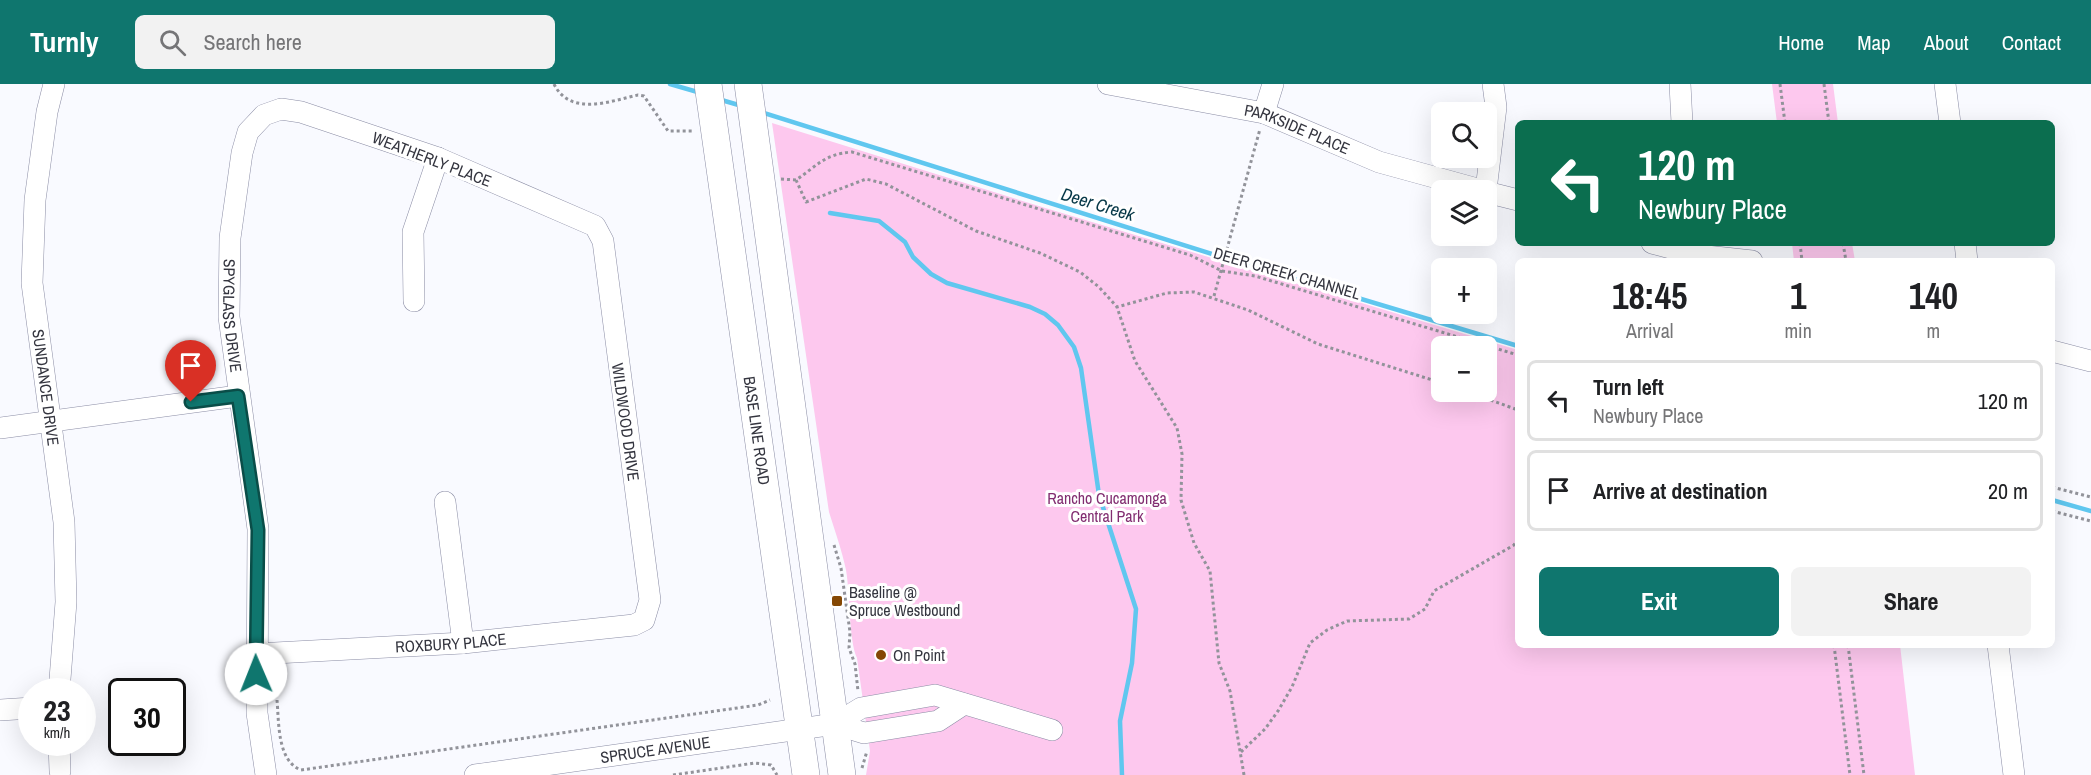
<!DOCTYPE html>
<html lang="en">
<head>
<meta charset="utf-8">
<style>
  :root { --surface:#fff; --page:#f2f2f2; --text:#202124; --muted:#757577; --line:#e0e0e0; --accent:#0f766e }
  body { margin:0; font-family:"Archivo Narrow",sans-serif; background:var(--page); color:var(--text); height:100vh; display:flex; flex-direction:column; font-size:22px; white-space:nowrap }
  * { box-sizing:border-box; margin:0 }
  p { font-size:20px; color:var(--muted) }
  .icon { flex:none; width:33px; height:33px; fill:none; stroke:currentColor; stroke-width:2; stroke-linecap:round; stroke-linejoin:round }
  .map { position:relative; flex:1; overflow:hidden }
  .sheet { position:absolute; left:1515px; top:174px; width:540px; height:390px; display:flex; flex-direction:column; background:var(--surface); border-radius:9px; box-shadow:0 6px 24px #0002 }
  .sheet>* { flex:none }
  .guide { position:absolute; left:1515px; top:36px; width:540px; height:126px; border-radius:9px; box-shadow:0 6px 24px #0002; background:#0b6e4f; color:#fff; overflow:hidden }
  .fabs { position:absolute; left:1431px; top:18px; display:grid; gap:12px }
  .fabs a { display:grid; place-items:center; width:66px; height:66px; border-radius:9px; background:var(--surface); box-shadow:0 6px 24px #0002; font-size:30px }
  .speed { position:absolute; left:18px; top:594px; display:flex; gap:12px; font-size:30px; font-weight:700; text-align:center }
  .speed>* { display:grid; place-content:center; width:78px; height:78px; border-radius:50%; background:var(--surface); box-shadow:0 6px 24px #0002; line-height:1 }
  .speed small { font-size:15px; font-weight:400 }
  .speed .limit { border:3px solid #111; border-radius:9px; background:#fff; color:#111 }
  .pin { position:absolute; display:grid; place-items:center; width:51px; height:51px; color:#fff; margin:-62px -26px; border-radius:50% 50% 50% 0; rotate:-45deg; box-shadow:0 0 6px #0007 }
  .pin .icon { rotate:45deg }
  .me { position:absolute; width:66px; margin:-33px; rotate:359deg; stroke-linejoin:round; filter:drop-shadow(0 0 4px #0008) }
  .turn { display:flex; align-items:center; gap:21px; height:126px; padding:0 24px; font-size:27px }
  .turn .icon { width:78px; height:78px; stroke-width:2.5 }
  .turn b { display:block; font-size:42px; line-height:51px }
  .eta { display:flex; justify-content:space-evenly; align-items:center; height:102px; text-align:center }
  .eta b { font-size:36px; font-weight:800; line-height:42px }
  .button { display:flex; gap:12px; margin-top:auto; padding:12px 24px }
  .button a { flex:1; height:69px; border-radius:9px; background:var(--accent); color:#fff; font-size:24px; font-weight:800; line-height:69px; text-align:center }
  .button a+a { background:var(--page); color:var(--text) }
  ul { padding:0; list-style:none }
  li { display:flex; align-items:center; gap:18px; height:81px; margin:0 12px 9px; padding:0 12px; border:3px solid var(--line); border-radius:9px }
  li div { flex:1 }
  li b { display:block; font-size:22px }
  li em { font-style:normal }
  header { display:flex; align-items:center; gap:36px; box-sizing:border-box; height:84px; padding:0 30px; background:var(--accent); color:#fff }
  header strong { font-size:28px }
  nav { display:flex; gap:33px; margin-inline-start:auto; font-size:21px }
  .search { width:420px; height:54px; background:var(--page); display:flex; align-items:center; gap:15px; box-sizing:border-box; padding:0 21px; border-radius:9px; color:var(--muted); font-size:22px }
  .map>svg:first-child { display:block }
</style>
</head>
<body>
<header>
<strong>Turnly</strong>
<div class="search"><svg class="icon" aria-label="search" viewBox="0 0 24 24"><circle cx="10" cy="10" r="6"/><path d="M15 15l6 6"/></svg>Search here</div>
<nav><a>Home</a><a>Map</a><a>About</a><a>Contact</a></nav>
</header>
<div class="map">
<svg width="2091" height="691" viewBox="0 0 2091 691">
  <rect width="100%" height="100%" fill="#f9faff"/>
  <path fill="#fdc8ee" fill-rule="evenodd" d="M 1772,0 L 1833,0 L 1838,39 L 1777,39 Z
    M 772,39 L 1042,123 L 1518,266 L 1518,561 L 1900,561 L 1915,691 L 866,691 L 870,667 L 857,574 C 849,558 850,508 846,486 C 842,467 835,447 829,428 ZM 1442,262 L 1486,262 L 1486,308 L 1442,308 Z
    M 1792,159 L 1852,159 L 1855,177 L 1794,177 Z"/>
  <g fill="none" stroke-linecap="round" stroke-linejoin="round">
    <path stroke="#60c7ef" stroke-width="4.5" d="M 670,0 L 701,9
      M 718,15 L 742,22
      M 761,28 L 1228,175 L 1518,262
      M 830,129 L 879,137 L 905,158 L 913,173 L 931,190 L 947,199 L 1030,223 L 1045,230 L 1058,241 L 1074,263 L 1081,284 L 1099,411 L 1136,525 L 1132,579 L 1120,637 L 1122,691
      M 2052,416 L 2091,427"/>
    <defs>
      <g id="minor">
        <path id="s1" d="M 54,0 L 47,28 L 35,116 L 32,199 L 64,438 L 66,518 L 59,608"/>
        <path id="s2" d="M 1108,0 L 1264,29 L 1379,78 L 1481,106"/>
        <path d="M 1680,0 L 1682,39"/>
        <path d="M 1945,0 L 1950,39"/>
        <path d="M 1264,29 L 1273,0"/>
        <path d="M 1486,106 L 1496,23 L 1493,0"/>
        <path d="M 1486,108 L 1518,116"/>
        <path d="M 1652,159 L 1697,171 L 1752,177"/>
        <path d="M 1965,159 L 1967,177"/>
        <path d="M 414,217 L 413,148 L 438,74"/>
        <path d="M 2052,267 L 2091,277"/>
        <path d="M 0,344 L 238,312"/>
        <path d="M 445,418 L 463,559"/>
        <path d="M 1998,561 L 2014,691"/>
        <path id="s3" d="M 256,570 L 463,559 L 634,541 L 644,536 L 650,516 L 603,157 L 595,142 L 438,74 L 301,28 L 281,25 L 264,31 L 248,48 L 242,69 L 230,154 L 229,233 L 258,445 L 257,629 L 266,691"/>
        <path d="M 0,626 L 32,624"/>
        <path d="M 835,640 L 864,649 L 938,637 L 964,620"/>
        <path d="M 59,658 L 60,687"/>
        <path id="s4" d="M 475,691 L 835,640 L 861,624 L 935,611 L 1052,646"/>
      </g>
      <g id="major">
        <path id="s5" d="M 708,0 L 806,691"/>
        <path d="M 748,0 L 842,691"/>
      </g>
    </defs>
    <use href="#minor" stroke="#8b8da5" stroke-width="22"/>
    <use href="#major" stroke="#8b8da5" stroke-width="28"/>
    <path stroke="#92939a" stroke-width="3" stroke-dasharray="3 3" stroke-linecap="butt" d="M 554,0 C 570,33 611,17 638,11 L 644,12 L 668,47 L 694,47
      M 1780,0 L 1785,39
      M 1824,0 L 1829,39
      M 781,95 L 796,96 C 817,82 824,70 852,68 L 1190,171 L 1222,187 L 1255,192 L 1518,271
      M 796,96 L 806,118 L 866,95 L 886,100 L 976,147 L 1040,169 L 1080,188 L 1099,203 L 1117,223
      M 1800,159 L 1802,177
      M 1843,159 L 1846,177
      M 1214,212 L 1260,45
      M 1468,308 L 1518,326
      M 2052,403 L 2091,413
      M 2052,427 L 2091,437
      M 834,461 L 841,484 L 850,548 L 849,564 L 855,580 L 858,607
      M 1834,561 L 1850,691
      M 1848,561 L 1864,691
      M 277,616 C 279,638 277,677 301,686 L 758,621 L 770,616
      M 1241,668 L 1265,645 L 1278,627 L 1292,603 L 1310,559 L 1327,546 L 1347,537 L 1409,535 L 1425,525 L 1434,507 L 1514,461 L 1518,454
      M 862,684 L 867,667
      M 673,691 L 755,679 L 771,681 L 777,691
      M 1244,691 L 1230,607 L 1219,579 L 1210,487 L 1194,459 L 1181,416 L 1182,370 L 1177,344 L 1135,277 L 1117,223 L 1167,209 L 1194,208 L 1248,226 L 1318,260 L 1442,299"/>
    <use href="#minor" stroke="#fff" stroke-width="21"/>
    <use href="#major" stroke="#fff" stroke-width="27"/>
  </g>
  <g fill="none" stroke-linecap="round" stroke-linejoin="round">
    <defs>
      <path id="route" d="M 191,318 L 238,312 L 258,446 L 256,590"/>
    </defs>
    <use href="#route" stroke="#0a4d48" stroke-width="15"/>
    <use href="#route" stroke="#0f766e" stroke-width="10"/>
  </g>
  <g fill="#844704" stroke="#fff" stroke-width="2">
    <rect x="831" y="511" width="12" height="12" rx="3"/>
    <circle cx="881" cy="571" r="6"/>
  </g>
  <g text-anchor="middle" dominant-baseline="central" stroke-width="6" stroke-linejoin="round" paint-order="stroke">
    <g font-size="16" fill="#34353f" stroke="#fff">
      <text stroke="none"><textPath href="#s2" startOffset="195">PARKSIDE PLACE</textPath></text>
      <text transform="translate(432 75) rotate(21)">WEATHERLY PLACE</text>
      <text transform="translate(1287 189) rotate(16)">DEER CREEK CHANNEL</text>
      <text stroke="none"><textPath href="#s3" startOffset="1353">SPYGLASS DRIVE</textPath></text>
      <text stroke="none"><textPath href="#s1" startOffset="306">SUNDANCE DRIVE</textPath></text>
      <text transform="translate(626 338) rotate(82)">WILDWOOD DRIVE</text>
      <text stroke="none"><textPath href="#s5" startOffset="350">BASE LINE ROAD</textPath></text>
      <text stroke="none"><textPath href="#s3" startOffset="195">ROXBURY PLACE</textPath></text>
      <text stroke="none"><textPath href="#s4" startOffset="182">SPRUCE AVENUE</textPath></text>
    </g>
    <g font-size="16" fill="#822e71" stroke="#fff">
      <text x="1107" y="414">Rancho Cucamonga<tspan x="1107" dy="18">Central Park</tspan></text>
    </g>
    <g font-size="16" fill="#34353f" stroke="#fff" text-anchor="start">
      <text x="849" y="508">Baseline @<tspan x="849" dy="18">Spruce Westbound</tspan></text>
      <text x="893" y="571">On Point</text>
    </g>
    <g font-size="18" font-style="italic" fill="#073848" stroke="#fff">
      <text transform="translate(1098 120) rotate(17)">Deer Creek</text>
    </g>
  </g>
</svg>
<div class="fabs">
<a><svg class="icon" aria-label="search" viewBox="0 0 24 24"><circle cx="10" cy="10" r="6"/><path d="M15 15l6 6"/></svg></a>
<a><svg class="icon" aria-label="layers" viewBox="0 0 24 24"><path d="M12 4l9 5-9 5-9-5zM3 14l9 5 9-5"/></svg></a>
<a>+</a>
<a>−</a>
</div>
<div class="speed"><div>23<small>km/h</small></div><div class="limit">30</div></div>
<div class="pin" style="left:191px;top:318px;background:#d93025"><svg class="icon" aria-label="arrive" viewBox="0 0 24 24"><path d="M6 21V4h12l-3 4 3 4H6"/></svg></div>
<svg class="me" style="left:256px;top:590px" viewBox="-20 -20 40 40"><circle r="19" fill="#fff"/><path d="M0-13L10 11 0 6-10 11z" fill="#0f766e"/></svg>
<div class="guide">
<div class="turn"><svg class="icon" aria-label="left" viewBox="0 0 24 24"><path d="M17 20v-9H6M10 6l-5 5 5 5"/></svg><div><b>120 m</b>Newbury Place</div></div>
</div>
<section class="sheet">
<div class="eta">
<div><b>18:45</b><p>Arrival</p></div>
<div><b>1</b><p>min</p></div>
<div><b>140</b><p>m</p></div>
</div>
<ul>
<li><svg class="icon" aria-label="left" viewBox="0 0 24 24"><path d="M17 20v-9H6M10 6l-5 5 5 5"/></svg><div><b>Turn left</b><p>Newbury Place</p></div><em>120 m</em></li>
<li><svg class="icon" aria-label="arrive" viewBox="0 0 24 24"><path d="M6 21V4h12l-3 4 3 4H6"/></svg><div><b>Arrive at destination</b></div><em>20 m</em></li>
</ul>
<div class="button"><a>Exit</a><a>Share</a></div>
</section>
</div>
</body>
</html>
